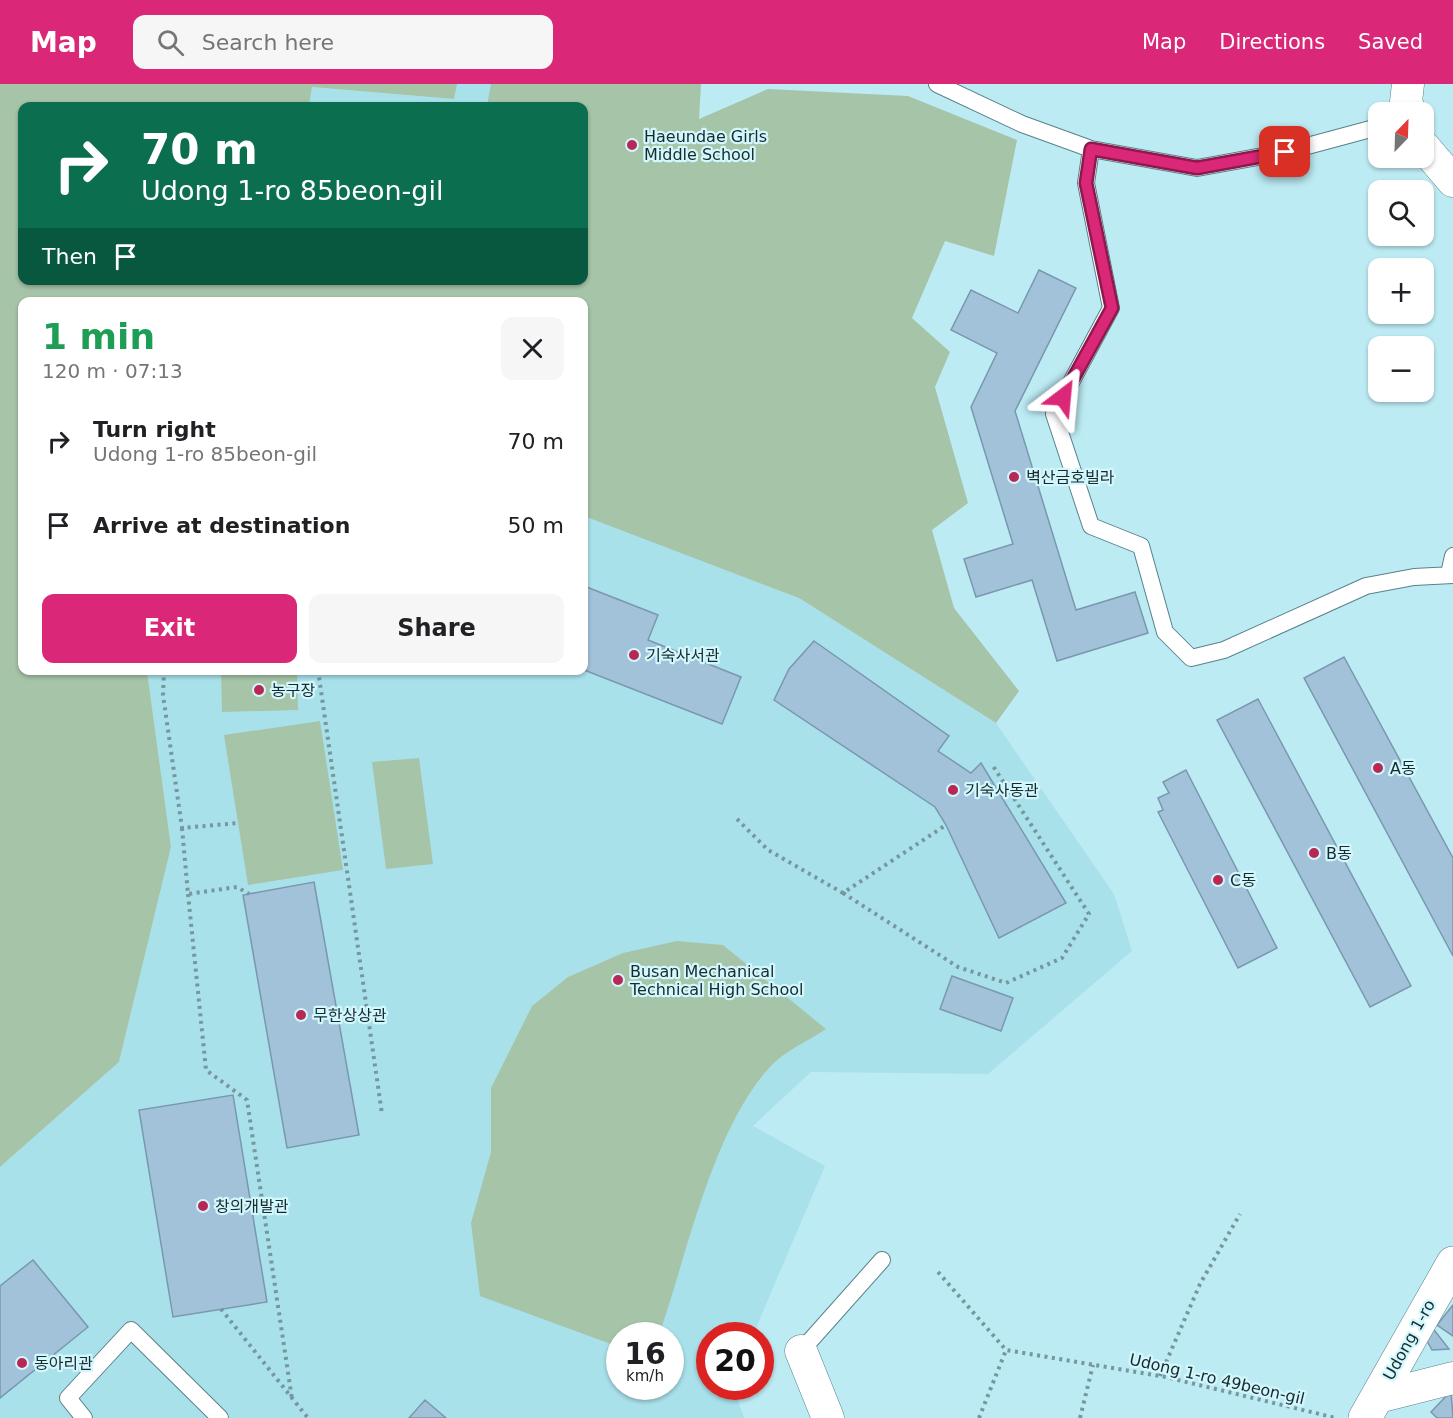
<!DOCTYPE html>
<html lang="en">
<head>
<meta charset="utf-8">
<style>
  :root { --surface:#fff; --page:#f6f6f6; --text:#202124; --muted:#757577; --accent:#db2777 }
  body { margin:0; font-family:"DejaVu Sans","Noto Sans KR",sans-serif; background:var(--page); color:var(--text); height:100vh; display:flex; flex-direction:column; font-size:22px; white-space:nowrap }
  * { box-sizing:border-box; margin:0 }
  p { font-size:20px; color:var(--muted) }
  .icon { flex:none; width:33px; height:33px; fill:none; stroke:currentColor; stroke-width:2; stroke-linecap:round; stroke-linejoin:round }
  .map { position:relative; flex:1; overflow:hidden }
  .drawer { position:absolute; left:18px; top:213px; width:570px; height:378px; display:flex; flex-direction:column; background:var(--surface); border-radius:12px; box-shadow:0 2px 4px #0004 }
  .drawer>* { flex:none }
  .guide { position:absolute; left:18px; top:18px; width:570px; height:183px; border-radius:12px; box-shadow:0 2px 4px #0004; background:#0b6e4f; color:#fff; overflow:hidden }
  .needle { width:39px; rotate:23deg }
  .controls { position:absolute; left:1368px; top:18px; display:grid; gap:12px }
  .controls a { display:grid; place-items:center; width:66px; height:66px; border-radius:12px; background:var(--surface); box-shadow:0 2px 4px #0004; font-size:30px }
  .speed { position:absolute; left:606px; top:1238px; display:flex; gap:12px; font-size:30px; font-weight:700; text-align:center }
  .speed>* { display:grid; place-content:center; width:78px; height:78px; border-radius:50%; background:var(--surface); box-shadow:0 2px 4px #0004; line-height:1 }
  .speed small { font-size:15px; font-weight:400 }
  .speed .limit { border:9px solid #d22; background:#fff; color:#111 }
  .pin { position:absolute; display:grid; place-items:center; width:51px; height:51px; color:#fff; margin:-26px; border-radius:12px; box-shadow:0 3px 9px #0006 }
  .me { position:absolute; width:66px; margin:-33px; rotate:29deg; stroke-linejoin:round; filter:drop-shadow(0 0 4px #0008) }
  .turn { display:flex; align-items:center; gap:21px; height:126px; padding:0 24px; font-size:27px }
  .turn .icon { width:78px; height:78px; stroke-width:2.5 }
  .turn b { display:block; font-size:42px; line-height:51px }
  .then { display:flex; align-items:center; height:57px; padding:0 24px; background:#0003; gap:12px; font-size:22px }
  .round { display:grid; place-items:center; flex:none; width:63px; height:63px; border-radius:12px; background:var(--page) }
  .headline { display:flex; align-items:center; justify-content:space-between; height:102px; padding:0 24px }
  h1 { font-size:36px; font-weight:600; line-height:45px; color:#1e9e55 }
  .button { display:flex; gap:12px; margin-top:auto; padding:12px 24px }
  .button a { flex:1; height:69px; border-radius:12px; background:var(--accent); color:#fff; font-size:24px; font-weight:600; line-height:69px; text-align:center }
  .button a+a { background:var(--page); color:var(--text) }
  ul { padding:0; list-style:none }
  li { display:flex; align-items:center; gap:18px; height:84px; padding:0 24px }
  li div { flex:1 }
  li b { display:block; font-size:22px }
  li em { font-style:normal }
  header { display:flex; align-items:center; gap:36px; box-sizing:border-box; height:84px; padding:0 30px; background:var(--accent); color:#fff }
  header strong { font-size:28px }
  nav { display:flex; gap:33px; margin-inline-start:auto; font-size:21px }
  .search { width:420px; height:54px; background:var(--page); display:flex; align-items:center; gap:15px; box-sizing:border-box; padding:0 21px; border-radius:12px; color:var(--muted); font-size:22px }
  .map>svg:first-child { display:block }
</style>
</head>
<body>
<header>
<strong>Map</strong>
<div class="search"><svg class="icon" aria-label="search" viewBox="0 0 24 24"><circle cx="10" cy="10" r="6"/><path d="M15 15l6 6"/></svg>Search here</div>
<nav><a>Map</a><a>Directions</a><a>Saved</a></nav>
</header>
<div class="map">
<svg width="1453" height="1334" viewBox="0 0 1453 1334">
  <rect width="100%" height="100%" fill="#bdebf4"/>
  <path fill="#a9e1eb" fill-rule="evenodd" d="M 457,0 L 701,0 L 584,22 L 309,22 L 311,3 L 454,15 Z
    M 584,432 L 620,442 L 799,514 L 996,639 L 1114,810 L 1132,867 L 988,990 L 811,988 L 753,1042 L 825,1082 L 753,1251 L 710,1251 L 710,1302 L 733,1302 L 744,1334 L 0,1334 L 0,1083 L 119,978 L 171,763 L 147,587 L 584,586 ZM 620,1251 L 670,1251 L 670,1302 L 620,1302 Z"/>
  <path fill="#a6c4a8" d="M 0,0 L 457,0 L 454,15 L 312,3 L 309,22 L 22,22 L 22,196 L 584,196 L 584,22 L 487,22 L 491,0 L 701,0 L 699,35 L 768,5 L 908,12 L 1017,56 L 994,172 L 945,157 L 912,234 L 950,268 L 935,303 L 968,419 L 932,446 L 954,524 L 1019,607 L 996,639 L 799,514 L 584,432 L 584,218 L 22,218 L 22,586 L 147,587 L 171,763 L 119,978 L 0,1083 Z
    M 221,587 L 297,587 L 298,626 L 222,628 Z
    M 320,637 L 343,786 L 248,801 L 224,651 Z
    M 419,674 L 433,780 L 386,785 L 372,678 Z
    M 677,857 L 723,861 L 826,945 C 808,957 783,968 769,984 C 712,1047 687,1171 659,1251 L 620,1251 L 619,1263 L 480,1212 L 471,1139 L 491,1068 L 491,1004 L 532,922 L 568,893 L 623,869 Z"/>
  <path fill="#a2c2da" stroke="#7998af" stroke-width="1.5" d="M 1039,186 L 1076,204 L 1015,327 L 1076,526 L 1135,508 L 1148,549 L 1057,577 L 1032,496 L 976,513 L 964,475 L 1013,460 L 971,323 L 997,269 L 951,246 L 971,206 L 1018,229 Z
    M 584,502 L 658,531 L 648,556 L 741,593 L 722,640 L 584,586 Z
    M 814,557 L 949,652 L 938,667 L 971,689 L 981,679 L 1066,819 L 999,854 L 946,741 L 935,723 L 774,616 L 789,585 Z
    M 1344,573 L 1453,774 L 1453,872 L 1304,594 Z
    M 1258,615 L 1411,902 L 1370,923 L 1217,636 Z
    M 1186,686 L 1277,864 L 1238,884 L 1158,728 L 1163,726 L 1158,714 L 1169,709 L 1163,698 Z
    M 314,798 L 359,1051 L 287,1064 L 243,811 Z
    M 952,892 L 1013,914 L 1001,947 L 940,925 Z
    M 233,1011 L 267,1218 L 173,1233 L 139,1026 Z
    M 33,1176 L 88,1243 L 0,1314 L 0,1202 Z
    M 1453,1221 L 1453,1252 L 1437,1241 Z
    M 1431,1242 L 1449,1265 L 1432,1266 L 1425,1253 Z
    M 1451,1307 L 1453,1334 L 1437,1334 L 1431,1328 Z
    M 425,1316 L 446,1334 L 409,1334 Z"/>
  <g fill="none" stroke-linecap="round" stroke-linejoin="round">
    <defs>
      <path id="lane" d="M 937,0 L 1022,40 L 1091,65 L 1197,84 L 1285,68 L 1378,43
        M 1091,65 L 1086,99 L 1111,224 L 1054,330 L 1091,442 L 1141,462 L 1165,548 L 1191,574 L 1224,566 L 1366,502 L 1414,493 L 1453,491
        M 1449,490 L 1453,472
        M 801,1267 L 882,1176
        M 84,1334 L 68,1314 L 131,1246 L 220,1334"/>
      <path id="street" d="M 1408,0 L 1406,18 L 1410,28
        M 1424,63 L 1453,97
        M 801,1267 L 828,1334
        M 1378,1313 L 1453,1294"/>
      <path id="secondary" d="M 1365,1334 L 1453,1179"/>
    </defs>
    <use href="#lane" stroke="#57828a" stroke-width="18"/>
    <use href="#street" stroke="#57828a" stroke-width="33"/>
    <use href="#secondary" stroke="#57828a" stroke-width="34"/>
    <path stroke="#75979d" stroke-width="4" stroke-dasharray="3 4.5" stroke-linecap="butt" d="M 164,586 L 163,611 L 182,744 L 238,739
      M 318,586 L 382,1030
      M 737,735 L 768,766 L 843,809 L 946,741
      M 182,744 L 188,810 L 237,803 L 249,810
      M 843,809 L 958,883 L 1006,899 L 1062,874 L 1089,830 L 993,682
      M 188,810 L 206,986 L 247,1016 L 292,1315
      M 938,1188 L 1006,1266 L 1166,1293 L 1336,1334
      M 221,1225 L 308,1334
      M 1160,1292 L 1200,1200 L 1240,1130
      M 979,1334 L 1006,1266
      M 1080,1334 L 1093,1281"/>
    <use href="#lane" stroke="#fff" stroke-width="16"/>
    <use href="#street" stroke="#fff" stroke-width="32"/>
    <use href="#secondary" stroke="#fff" stroke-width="33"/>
  </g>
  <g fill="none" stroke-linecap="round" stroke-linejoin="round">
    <defs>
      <path id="route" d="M 1063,313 L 1112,224 L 1086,99 L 1091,65 L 1197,84 L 1285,68"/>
    </defs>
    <use href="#route" stroke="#8e194d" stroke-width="15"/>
    <use href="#route" stroke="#db2777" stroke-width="10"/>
  </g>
  <g fill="#b72855" stroke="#d2f7fd" stroke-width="2">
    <circle cx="632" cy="61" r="6"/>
    <circle cx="1014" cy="393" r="6"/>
    <circle cx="634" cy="571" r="6"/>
    <circle cx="259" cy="606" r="6"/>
    <circle cx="1378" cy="684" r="6"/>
    <circle cx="953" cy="706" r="6"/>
    <circle cx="1314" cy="769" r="6"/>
    <circle cx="1218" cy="796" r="6"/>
    <circle cx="618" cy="896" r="6"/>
    <circle cx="301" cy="931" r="6"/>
    <circle cx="203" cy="1122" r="6"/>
    <circle cx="22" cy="1279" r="6"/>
  </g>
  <g text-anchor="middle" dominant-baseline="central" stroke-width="4.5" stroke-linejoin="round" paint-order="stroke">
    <g font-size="16" fill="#182a2d" stroke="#d2f7fd" text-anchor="start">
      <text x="644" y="52">Haeundae Girls<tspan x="644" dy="18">Middle School</tspan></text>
      <text x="1026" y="393">벽산금호빌라</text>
      <text x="646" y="571">기숙사서관</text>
      <text x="271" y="606">농구장</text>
      <text x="1390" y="684">A동</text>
      <text x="965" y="706">기숙사동관</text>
      <text x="1326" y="769">B동</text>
      <text x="1230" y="796">C동</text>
      <text x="630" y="887">Busan Mechanical<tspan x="630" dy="18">Technical High School</tspan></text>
      <text x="313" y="931">무한상상관</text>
      <text x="215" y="1122">창의개발관</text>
      <text x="34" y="1279">동아리관</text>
    </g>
    <g font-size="16" fill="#182a2d" stroke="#d2f7fd">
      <text transform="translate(1409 1256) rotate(-61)">Udong 1-ro</text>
      <text transform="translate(1217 1295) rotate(13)">Udong 1-ro 49beon-gil</text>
    </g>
  </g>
</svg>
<div class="controls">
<a><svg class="needle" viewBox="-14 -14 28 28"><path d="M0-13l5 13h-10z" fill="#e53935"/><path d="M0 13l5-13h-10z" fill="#757577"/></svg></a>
<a><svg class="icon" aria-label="search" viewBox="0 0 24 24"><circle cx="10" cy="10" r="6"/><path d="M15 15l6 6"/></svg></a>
<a>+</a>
<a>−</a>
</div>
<div class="speed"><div>16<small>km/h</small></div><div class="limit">20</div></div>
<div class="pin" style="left:1285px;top:68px;background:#d93025"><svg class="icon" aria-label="arrive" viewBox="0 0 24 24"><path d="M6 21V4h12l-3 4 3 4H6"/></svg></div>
<svg class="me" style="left:1063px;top:313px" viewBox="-20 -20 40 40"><path d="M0-17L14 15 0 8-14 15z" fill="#db2777" stroke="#fff" stroke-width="4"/></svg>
<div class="guide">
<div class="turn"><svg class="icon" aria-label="right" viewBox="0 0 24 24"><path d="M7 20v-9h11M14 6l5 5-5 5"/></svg><div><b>70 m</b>Udong 1-ro 85beon-gil</div></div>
<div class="then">Then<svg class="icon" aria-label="arrive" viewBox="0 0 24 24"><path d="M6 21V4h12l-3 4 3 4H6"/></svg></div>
</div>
<section class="drawer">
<div class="headline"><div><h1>1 min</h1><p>120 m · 07:13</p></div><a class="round"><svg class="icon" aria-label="close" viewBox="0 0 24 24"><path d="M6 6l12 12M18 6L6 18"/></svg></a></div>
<ul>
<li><svg class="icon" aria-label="right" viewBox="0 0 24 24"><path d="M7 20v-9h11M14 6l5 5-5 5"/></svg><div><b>Turn right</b><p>Udong 1-ro 85beon-gil</p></div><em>70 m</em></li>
<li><svg class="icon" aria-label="arrive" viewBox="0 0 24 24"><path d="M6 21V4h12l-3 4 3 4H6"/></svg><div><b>Arrive at destination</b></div><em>50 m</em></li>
</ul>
<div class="button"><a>Exit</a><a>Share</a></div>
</section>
</div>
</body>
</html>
